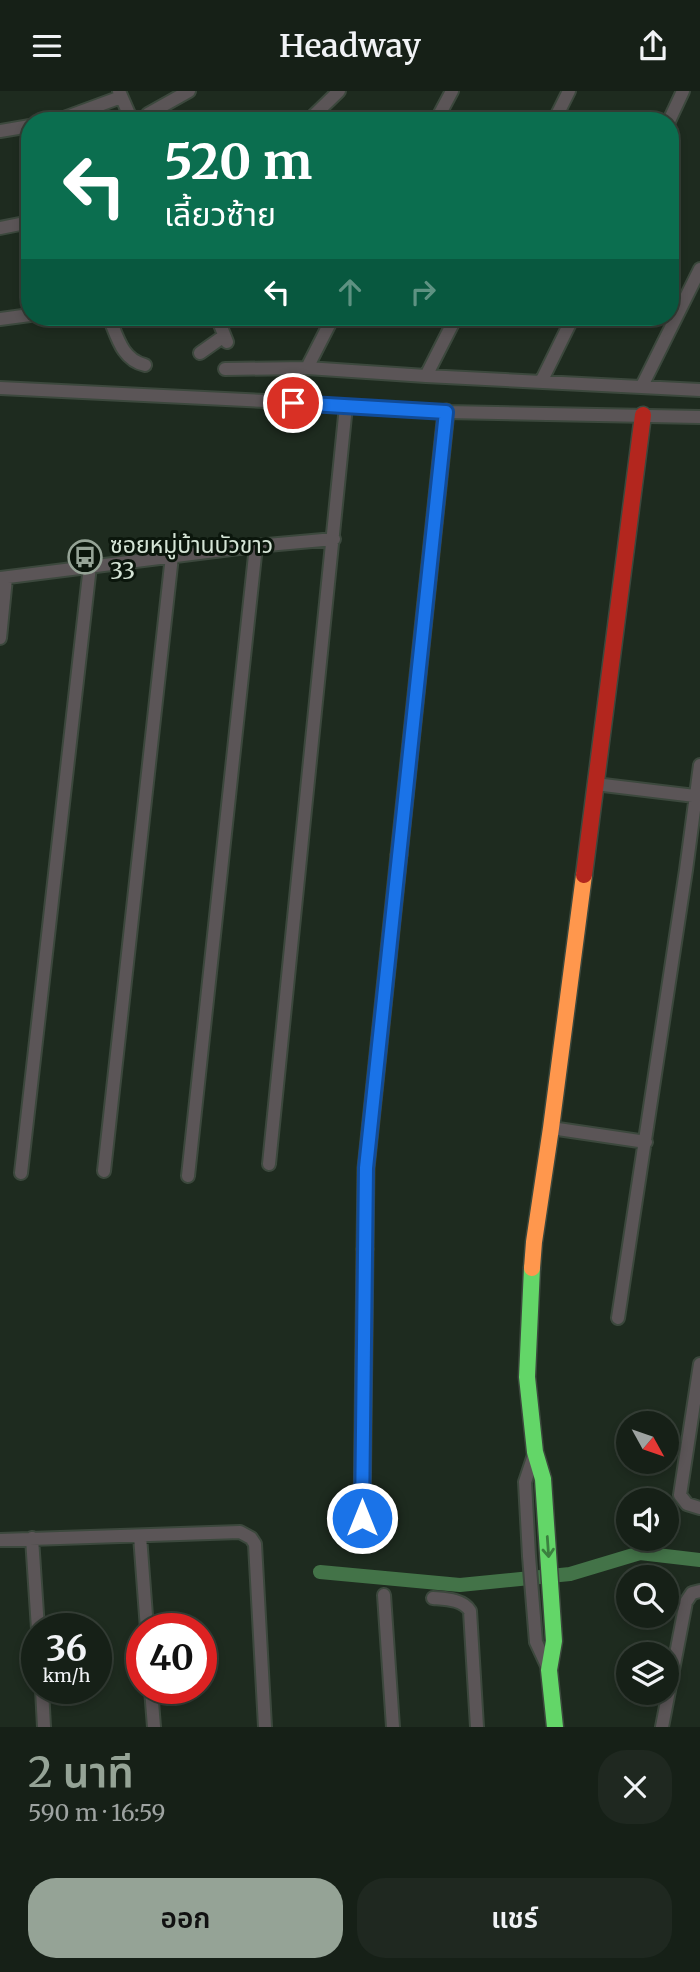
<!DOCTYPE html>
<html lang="th">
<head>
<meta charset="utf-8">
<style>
  :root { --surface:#162017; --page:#1f2820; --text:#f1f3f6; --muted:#9ea3a1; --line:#353e36; --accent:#95a396 }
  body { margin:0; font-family:Merriweather,"Noto Sans Thai",serif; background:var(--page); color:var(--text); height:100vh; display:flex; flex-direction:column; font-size:26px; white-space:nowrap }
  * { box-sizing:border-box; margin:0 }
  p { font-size:23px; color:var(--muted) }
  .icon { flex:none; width:38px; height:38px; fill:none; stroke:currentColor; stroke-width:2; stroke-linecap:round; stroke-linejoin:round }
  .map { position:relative; height:1636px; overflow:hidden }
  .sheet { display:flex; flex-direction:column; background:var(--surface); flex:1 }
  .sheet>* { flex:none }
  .guide { position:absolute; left:21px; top:21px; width:658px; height:214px; border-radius:28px; box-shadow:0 4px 10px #0003,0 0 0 2px var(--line); background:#0b6e4f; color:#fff; overflow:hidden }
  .needle { width:46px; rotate:130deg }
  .fabs { position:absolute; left:616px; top:1320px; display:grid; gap:14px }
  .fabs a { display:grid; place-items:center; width:63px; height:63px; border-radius:50%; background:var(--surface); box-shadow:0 4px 10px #0003,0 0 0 2px var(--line); font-size:35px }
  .speed { position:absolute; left:21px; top:1522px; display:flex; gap:14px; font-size:35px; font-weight:700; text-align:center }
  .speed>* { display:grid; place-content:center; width:91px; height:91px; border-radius:50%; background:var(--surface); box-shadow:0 4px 10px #0003,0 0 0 2px var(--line); line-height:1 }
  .speed small { font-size:18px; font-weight:400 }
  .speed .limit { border:10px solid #d22; background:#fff; color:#111 }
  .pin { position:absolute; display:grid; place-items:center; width:60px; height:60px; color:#fff; margin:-30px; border:4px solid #fff; border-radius:50%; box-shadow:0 2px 7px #0007 }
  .me { position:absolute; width:77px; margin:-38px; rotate:0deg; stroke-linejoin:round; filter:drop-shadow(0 0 5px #0008) }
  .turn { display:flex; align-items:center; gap:24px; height:147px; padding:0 28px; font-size:32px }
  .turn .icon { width:91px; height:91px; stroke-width:2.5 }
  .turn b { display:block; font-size:49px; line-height:60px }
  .lanes { display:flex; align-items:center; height:66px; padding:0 28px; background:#0003; justify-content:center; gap:35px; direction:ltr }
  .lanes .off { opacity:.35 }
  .round { display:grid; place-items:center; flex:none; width:74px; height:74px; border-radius:28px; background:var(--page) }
  .overview { display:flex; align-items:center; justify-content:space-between; height:119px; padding:0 28px }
  h1 { font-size:42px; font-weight:600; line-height:52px; color:var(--accent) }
  .cta { display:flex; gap:14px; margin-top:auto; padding:14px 28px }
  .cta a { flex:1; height:80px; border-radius:28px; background:var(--accent); color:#111; font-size:28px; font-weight:600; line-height:80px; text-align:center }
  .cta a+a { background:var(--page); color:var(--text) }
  header { display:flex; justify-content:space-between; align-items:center; height:91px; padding:0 28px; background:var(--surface); font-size:32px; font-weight:600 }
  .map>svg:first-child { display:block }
</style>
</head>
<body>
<header><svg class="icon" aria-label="menu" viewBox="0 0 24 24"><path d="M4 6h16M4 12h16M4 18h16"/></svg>Headway<svg class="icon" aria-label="share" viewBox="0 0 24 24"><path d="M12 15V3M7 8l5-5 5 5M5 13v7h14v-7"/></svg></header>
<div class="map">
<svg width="700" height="1636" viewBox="0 0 700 1636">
  <rect width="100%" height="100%" fill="#1e2b1f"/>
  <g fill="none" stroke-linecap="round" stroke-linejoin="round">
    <path stroke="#437348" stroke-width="14" d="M 320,1481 L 460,1494 L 570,1483 L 640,1462 L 700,1469"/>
    <defs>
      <path id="street" d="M 119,0 L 132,30
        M 148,23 L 189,0
        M 56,30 L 121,6
        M 308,30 L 339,0
        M 436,30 L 452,0
        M 554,30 L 569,0
        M 669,30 L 683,0
        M 0,40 L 30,35
        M 0,137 L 30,131
        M 109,226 C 117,245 122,269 145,274
        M 217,226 L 227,251
        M 0,228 L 30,224
        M 200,262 L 224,245
        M 307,277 L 333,226
        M 225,278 L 307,277 L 426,285 L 700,299
        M 426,285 L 456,226
        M 541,291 L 573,226
        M 642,295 L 700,178
        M 0,297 L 266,310 L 446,321 L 700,326
        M 0,487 L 256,455 L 334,448
        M 0,547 L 6,487
        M 595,693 L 695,705
        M 551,1037 L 646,1051
        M 269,1073 L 346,315
        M 104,1080 L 172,465
        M 21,1082 L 90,475
        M 188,1085 L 256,455
        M 618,1227 L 686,779 L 700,674
        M 700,1273 L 680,1404 L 687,1413 L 700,1417
        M 535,1361 L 525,1391 L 529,1465 L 536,1551 L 549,1579
        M 140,1445 L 147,1538
        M 32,1447 L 38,1538
        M 0,1449 L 240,1441 L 251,1447 L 255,1453 L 265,1636
        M 384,1504 L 393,1636
        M 433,1507 C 445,1508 463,1508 470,1520 L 477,1636
        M 42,1598 L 44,1636
        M 151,1598 L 154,1636
        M 662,1636 L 686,1511 L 692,1502 L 700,1500"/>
      <path id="fast" d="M 365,1158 L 366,1077 L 399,764
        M 532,1177 L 527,1286 L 535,1361 L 543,1388 L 554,1550 L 549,1579 L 555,1636"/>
      <path id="slow" d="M 532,1177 L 534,1151 L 551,1037 L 584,784"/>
      <path id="jam" d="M 399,764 L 446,321
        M 584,784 L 643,324
        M 362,1427 L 365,1158"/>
    </defs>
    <use href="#street" stroke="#3c483d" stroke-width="16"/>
    <use href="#fast" stroke="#3c483d" stroke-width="19"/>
    <use href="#slow" stroke="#3c483d" stroke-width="19"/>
    <use href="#jam" stroke="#3c483d" stroke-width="19"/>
    <use href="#street" stroke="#5b5557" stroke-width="12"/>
    <use href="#fast" stroke="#63d668" stroke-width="16"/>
    <use href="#slow" stroke="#ff974d" stroke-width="16"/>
    <use href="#jam" stroke="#b3261e" stroke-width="16"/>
  </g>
  <defs><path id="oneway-shaft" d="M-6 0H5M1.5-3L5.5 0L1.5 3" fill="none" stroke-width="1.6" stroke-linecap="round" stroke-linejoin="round" transform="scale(1.75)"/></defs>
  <use stroke="#3b803f" href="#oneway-shaft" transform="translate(548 1456) rotate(86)"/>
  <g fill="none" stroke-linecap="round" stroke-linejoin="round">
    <defs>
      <path id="route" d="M 293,312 L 446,321 L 366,1077 L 362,1427"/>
    </defs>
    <use href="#route" stroke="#114b97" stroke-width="18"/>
    <use href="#route" stroke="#1a73e8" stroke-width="12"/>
  </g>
  <defs>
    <symbol id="bus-ring" viewBox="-11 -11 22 22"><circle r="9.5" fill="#0b160c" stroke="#95a396" stroke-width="1.5"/><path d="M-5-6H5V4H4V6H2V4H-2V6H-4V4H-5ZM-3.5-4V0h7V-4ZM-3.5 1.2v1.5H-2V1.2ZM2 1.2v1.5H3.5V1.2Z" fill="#95a396"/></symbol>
  </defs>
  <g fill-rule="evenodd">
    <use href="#bus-ring" x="66" y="447" width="38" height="38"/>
  </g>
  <g text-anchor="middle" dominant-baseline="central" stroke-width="6" stroke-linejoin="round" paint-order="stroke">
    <g font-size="23" fill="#d5e4d6" stroke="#0b160c" text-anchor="start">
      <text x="110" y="453">ซอยหมู่บ้านบัวขาว<tspan x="110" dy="26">33</tspan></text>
    </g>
  </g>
</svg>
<div class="fabs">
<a><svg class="needle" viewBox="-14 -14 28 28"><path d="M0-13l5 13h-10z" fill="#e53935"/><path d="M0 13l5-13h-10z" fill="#9ea3a1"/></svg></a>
<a><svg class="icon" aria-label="sound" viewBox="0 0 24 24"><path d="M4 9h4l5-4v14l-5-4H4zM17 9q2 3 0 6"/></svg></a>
<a><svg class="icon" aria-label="search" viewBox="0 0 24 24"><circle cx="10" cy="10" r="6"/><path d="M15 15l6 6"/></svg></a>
<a><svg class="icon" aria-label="layers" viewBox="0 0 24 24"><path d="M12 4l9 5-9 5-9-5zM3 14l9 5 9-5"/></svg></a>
</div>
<div class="speed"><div>36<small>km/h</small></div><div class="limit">40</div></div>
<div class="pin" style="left:293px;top:312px;background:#d93025"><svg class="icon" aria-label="arrive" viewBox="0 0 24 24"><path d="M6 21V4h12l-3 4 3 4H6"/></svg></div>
<svg class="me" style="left:362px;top:1427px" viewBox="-20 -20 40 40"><circle r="17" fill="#1a73e8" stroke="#fff" stroke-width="3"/><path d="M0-11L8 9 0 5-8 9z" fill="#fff"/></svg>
<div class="guide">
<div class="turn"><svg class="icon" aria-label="left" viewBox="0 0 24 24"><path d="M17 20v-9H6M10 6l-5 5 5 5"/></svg><div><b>520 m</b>เลี้ยวซ้าย</div></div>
<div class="lanes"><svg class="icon" aria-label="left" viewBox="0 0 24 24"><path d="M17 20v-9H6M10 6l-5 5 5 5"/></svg><svg class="icon off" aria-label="ahead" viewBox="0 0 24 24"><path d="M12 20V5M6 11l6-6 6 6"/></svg><svg class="icon off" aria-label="right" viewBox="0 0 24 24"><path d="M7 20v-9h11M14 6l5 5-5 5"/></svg></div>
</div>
</div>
<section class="sheet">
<div class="overview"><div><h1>2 นาที</h1><p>590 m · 16:59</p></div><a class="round"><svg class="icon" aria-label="close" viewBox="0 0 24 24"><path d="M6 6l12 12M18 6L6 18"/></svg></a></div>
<div class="cta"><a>ออก</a><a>แชร์</a></div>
</section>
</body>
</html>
